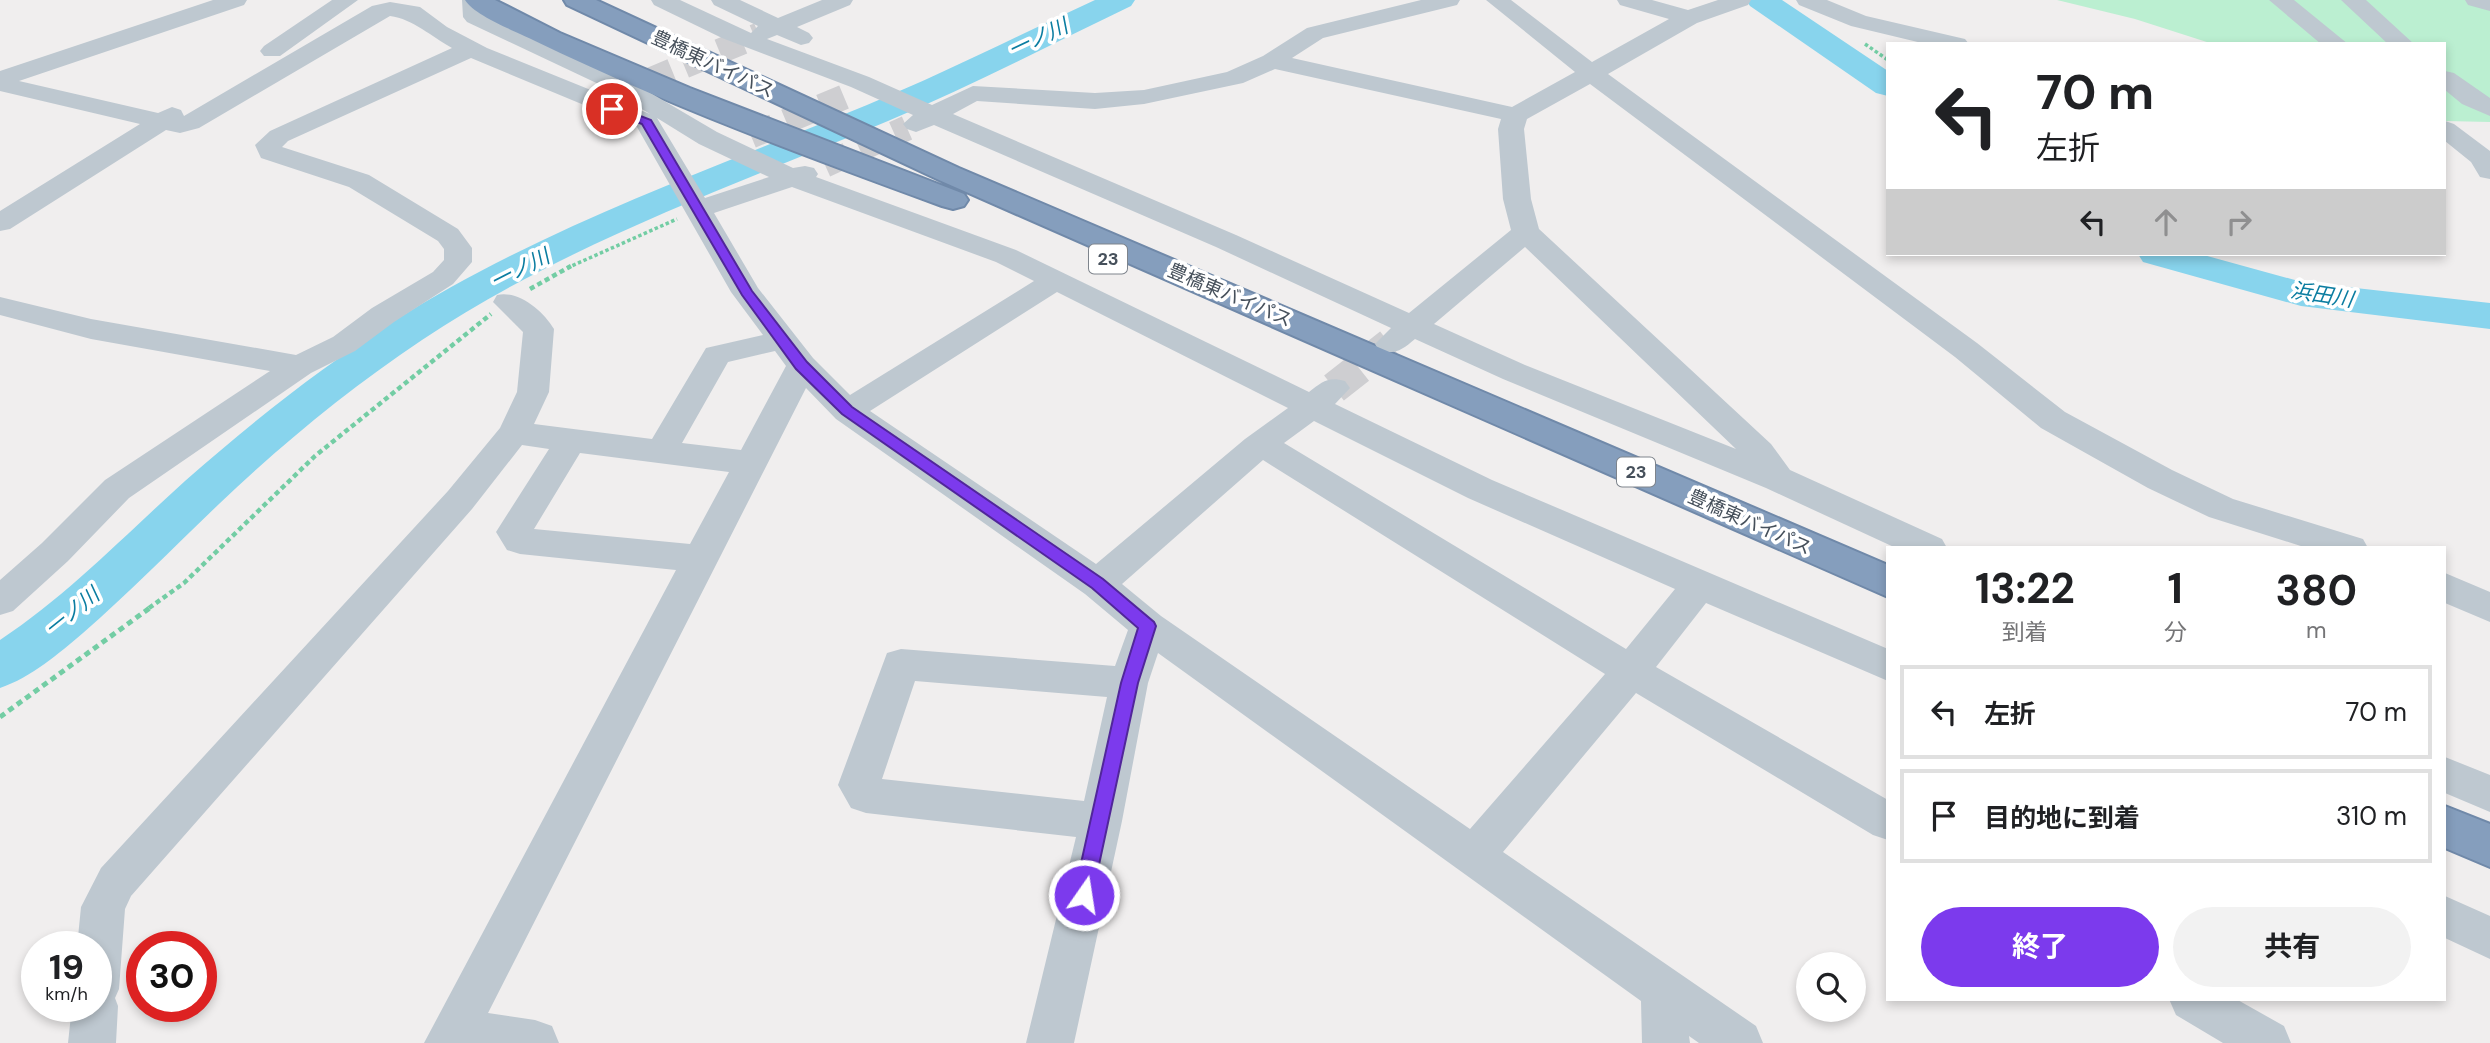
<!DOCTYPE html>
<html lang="ja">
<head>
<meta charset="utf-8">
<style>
  :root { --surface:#fff; --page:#f2f2f2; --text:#202124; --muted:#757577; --line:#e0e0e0; --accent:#7c3aed }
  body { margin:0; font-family:"DM Sans","Noto Sans JP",sans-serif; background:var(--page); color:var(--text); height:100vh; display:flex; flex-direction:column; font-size:26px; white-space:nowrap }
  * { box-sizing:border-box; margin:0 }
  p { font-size:23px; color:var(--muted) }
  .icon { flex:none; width:38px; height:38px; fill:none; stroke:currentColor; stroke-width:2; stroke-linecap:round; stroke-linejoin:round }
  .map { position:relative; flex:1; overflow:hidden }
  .panel { position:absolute; left:1886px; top:546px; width:560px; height:455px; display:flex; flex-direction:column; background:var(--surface); border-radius:0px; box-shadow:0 4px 10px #0003 }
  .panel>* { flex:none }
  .top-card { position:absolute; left:1886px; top:42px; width:560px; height:214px; border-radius:0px; box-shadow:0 4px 10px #0003; background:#fff; color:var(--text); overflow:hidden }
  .controls { position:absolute; left:1796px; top:952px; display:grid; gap:14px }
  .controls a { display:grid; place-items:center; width:70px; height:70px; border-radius:50%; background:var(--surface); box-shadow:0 4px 10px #0003; font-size:35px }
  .speed { position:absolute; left:21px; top:931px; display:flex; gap:14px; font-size:35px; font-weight:700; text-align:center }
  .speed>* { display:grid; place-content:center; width:91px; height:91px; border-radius:50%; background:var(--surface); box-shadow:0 4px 10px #0003; line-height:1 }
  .speed small { font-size:18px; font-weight:400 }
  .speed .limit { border:10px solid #d22; background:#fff; color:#111 }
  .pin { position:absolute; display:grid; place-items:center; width:60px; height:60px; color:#fff; margin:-30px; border:4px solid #fff; border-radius:50%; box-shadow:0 2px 7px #0007 }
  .me { position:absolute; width:77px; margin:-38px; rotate:13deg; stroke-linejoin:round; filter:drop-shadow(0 0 5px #0008) }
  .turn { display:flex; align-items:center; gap:24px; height:147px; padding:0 35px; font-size:32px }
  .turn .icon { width:91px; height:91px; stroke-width:2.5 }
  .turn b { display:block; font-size:49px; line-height:60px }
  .lanes { display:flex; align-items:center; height:66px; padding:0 35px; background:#0003; justify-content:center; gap:35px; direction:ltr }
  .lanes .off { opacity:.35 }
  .eta { display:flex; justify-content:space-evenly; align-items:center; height:119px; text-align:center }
  .eta b { font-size:42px; font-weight:700; line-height:49px }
  .button { display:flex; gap:14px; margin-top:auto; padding:14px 35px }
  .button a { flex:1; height:80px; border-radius:42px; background:var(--accent); color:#fff; font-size:28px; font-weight:700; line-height:80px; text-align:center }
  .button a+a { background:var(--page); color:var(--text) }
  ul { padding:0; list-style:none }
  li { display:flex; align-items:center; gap:21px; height:94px; margin:0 14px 10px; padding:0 21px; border:4px solid var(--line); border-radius:0px }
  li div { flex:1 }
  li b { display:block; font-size:26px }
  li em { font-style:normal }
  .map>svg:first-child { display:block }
</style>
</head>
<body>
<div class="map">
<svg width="2490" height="1043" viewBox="0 0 2490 1043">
  <rect width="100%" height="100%" fill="#f0eeee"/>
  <path fill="#bbefd1" d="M 2057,0 L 2490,0 L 2490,122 L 2445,121 L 2445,44 L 2213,44 L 2135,19 Z"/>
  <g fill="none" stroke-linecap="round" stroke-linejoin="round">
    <path fill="#88d4ed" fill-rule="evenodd" d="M 1095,0 L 1135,0 L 1131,6 C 1050,45 971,86 888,121 C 730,187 566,244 422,340 C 350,388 282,444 219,504 C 174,547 130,592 83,633 C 58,654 32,677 0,688 L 0,640 C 68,595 125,535 185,481 C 251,423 320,368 394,321 C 541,228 707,171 867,105 C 945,73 1019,35 1095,0 Z
      M 1746,0 L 1782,0 L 1888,71 L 1888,96 L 1876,93 L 1750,6 Z
      M 2138,254 L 2200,254 L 2302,282 L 2490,303 L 2490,329 L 2301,306 L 2143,262 Z"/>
    <path stroke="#ceced1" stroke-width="25" stroke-dasharray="25 13" stroke-linecap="butt" d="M 614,95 L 759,35
      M 751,136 L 844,97
      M 825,165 L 907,128"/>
    <path stroke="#ceced1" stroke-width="32" stroke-dasharray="32 17" stroke-linecap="butt" d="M 1334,388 L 1390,344"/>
    <defs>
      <path id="highway" d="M 465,0 L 495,0 L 560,33 L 690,88 L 964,194 L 968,200 L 964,206 L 953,209 L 942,206 C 805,156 665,104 533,40 C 515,31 475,16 465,0 Z
        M 564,0 L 596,0 L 959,168 L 1888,565 L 1888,597 L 939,180 L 567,5 Z
        M 2445,806 L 2490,824 L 2490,867 L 2445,848 Z"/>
    </defs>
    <use href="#highway" stroke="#7089a9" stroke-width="4"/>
    <path stroke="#73cda4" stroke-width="3.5" stroke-dasharray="3.5 2.5" stroke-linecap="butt" d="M 1865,44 L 1888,60
      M 567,268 L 677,219"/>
    <path stroke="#73cda4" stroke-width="4.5" stroke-dasharray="5 3.5" stroke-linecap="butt" d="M 530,289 L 571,266
      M 149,608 L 184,583 L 315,456 L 491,314"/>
    <path stroke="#73cda4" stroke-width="5" stroke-dasharray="6 4.5" stroke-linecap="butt" d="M 0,717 L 151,607"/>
    <path fill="#bec8d0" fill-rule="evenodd" d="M 213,0 L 247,0 L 244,5 L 19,81 L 158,113 L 172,107 L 181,110 L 184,116 L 372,6 L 390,2 L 420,7 L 447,27 L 487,48 L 650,114 L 607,88 L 467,22 L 463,17 L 462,0 L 484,0 L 486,13 L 625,78 L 717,132 L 793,168 L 805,166 L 814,168 L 818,174 L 816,177 L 1016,250 L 1309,392 C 1322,382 1328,376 1345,381 L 1350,388 L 1335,404 L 1492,480 L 1888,649 L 1888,681 L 1706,603 L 1656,667 L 1888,800 L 1888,840 L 1873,835 L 1636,693 L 1503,852 L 1756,1026 L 1763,1043 L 1699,1043 L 1689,1036 L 1690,1043 L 1642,1043 L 1641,1001 L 1158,653 L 1148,683 L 1122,821 L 1074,1043 L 1026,1043 L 1076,837 L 866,813 L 851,808 L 838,785 L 887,653 L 901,649 L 1115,666 L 1128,630 L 1085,594 L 836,419 L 806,388 L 488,1013 L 535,1020 L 552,1026 L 559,1043 L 424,1043 L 676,570 L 520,554 L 507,550 L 496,532 L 549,449 L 522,445 L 472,509 L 131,896 L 125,909 L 119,989 L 115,998 L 118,1006 L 116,1043 L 68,1043 L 72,1006 L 96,1006 L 96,947 L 77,947 L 81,907 L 101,868 L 448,491 L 500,428 L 517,392 L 523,332 L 493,302 L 497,295 C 519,290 543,311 554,329 L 549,392 L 534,424 L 652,439 L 706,348 L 763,335 L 731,292 L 637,127 L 471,58 L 288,141 L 282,147 L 369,175 L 458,229 L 472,248 L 472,262 L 453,284 L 394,322 L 355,351 L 311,373 L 129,498 L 68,561 L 13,611 L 0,615 L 0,580 L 42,543 L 105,480 L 270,371 L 91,339 L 0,315 L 0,297 L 91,319 L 296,355 L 333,337 L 372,308 L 433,272 L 444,260 L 444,249 L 438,241 L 349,187 L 261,158 L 255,145 L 270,131 L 452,48 C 432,37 413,19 390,16 L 199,128 L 180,133 L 166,130 L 10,229 L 0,231 L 0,211 L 140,124 L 0,91 L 0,71 ZM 657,118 L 699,144 L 769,177 L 705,198 ZM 792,187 L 996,262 L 1034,281 L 850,395 L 813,358 L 758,288 L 714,213 ZM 1057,292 L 1288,408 L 1245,439 L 1096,564 L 870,411 ZM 775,351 L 786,366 L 741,450 L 682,443 L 728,362 ZM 1314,421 L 1468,498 L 1675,589 L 1626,649 L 1284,443 ZM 580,453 L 729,472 L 690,544 L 534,529 ZM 1263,460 L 1605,674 L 1470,829 L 1161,616 L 1122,584 ZM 915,681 L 1107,697 L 1084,801 L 882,779 Z
      M 332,0 L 358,0 L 280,56 L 264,56 L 260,51 L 264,46 Z
      M 651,0 L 680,0 L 751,33 L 758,26 L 714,5 L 711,0 L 740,0 L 778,18 L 822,0 L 853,0 L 850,5 L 797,27 L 809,33 L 813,38 L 809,43 L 801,45 L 777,35 L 767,39 L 869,77 L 932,105 L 973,86 L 1095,93 L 1144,90 L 1227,72 L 1263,56 L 1307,28 L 1421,0 L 1460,0 L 1457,5 L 1323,38 L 1292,58 L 1512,107 L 1575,72 L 1486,0 L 1511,0 L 1592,62 L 1669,19 L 1620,5 L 1617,0 L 1652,0 L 1688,10 L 1718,0 L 1751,0 L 1748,5 L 1697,23 L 1608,74 L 1977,343 L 2065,412 L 2172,470 L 2233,499 L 2363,539 L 2368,548 L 2307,548 L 2209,517 L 2148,488 L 2041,428 L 1955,357 L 1590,84 L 1527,119 L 1524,129 L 1531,199 L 1539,229 L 1771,444 L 1790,470 L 1942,539 L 1947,548 L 1896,548 L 1766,488 L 1503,379 L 1415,339 C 1403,349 1396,355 1379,351 L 1375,344 L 1391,328 L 1216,247 L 934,125 L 916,132 L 907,129 L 903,124 L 913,115 L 851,87 L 722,38 L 654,5 ZM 1275,69 L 1501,119 L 1498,129 L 1503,199 L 1511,230 L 1409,313 L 1236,235 L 953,114 L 977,101 L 1095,109 L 1144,104 L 1243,83 ZM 1525,247 L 1736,449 L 1525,365 L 1434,324 Z
      M 1796,0 L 1827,0 L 1866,16 L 1965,39 L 1969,44 L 1926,44 L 1851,26 L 1799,5 Z
      M 2269,0 L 2294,0 L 2348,44 L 2321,44 Z
      M 2341,0 L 2366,0 L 2414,44 L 2388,44 Z
      M 2465,0 L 2490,0 L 2490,11 L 2468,5 Z
      M 2445,71 L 2454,73 L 2490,98 L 2490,116 L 2462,104 L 2445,90 Z
      M 2445,121 L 2454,124 L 2490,151 L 2490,179 L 2480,177 L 2471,162 L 2445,141 Z
      M 2445,573 L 2490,592 L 2490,622 L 2445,603 Z
      M 2445,757 L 2490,775 L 2490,812 L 2445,793 Z
      M 2445,896 L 2490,916 L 2490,959 L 2445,938 Z
      M 2169,999 L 2236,999 L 2284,1026 L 2291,1043 L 2223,1043 L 2176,1015 Z"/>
    <use href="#highway" fill="#859ebd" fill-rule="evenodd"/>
  </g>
  <path fill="#7c3aed" stroke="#51269a" stroke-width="2" d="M 612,105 L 651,120 L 752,291 L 807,362 L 852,407 L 1103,579 L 1154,622 L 1156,626 L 1138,683 L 1091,902 L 1084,904 L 1077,902 L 1074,895 L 1121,683 L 1138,628 L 1092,588 L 842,414 L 796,369 L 742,295 L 642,124 L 608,111 L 608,106 Z"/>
  <g text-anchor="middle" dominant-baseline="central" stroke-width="7" stroke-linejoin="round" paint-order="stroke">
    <g fill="#fff" stroke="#7e848c" stroke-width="2">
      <rect x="1089" y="244.5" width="38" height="29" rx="5"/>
      <rect x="1617" y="457.5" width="38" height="29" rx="5"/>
    </g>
    <g font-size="18" font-weight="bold" fill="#46505b">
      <text x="1108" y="259">23</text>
      <text x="1636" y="472">23</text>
    </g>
    <g font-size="19" fill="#46505b" stroke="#fff">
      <text transform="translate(713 64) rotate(25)">豊橋東バイパス</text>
      <text transform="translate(1230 295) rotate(23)">豊橋東バイパス</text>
      <text transform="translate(1750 522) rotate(24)">豊橋東バイパス</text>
    </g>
    <g font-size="21" font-style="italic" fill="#0b7da1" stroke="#fff">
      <text transform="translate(1038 38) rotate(-25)">一ノ川</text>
      <text transform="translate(520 269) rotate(-27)">一ノ川</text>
      <text transform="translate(2322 295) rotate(9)">浜田川</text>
      <text transform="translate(72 612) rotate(-39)">一ノ川</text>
    </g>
  </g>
</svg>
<div class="controls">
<a><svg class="icon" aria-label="search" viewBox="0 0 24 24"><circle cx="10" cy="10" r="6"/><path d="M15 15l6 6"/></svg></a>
</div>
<div class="speed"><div>19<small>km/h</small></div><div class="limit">30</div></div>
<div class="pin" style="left:612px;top:109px;background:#d93025"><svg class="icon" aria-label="arrive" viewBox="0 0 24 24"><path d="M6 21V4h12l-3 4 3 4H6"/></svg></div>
<svg class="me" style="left:1084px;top:895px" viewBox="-20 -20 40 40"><circle r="17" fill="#7c3aed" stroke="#fff" stroke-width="3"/><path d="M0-11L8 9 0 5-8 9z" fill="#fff"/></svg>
<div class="top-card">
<div class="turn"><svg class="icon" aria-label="left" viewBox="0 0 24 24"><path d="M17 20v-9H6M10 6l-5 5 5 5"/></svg><div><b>70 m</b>左折</div></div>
<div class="lanes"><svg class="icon" aria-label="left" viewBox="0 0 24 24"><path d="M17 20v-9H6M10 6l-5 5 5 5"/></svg><svg class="icon off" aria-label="ahead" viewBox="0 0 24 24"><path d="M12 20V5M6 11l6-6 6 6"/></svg><svg class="icon off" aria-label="right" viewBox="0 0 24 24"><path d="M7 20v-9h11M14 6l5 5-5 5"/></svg></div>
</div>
<section class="panel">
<div class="eta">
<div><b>13:22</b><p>到着</p></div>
<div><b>1</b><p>分</p></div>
<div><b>380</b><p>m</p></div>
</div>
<ul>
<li><svg class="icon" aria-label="left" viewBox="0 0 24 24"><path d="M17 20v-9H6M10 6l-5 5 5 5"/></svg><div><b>左折</b></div><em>70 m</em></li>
<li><svg class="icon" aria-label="arrive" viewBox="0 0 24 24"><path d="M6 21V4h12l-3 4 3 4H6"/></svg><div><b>目的地に到着</b></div><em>310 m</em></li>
</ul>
<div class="button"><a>終了</a><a>共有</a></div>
</section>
</div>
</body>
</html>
